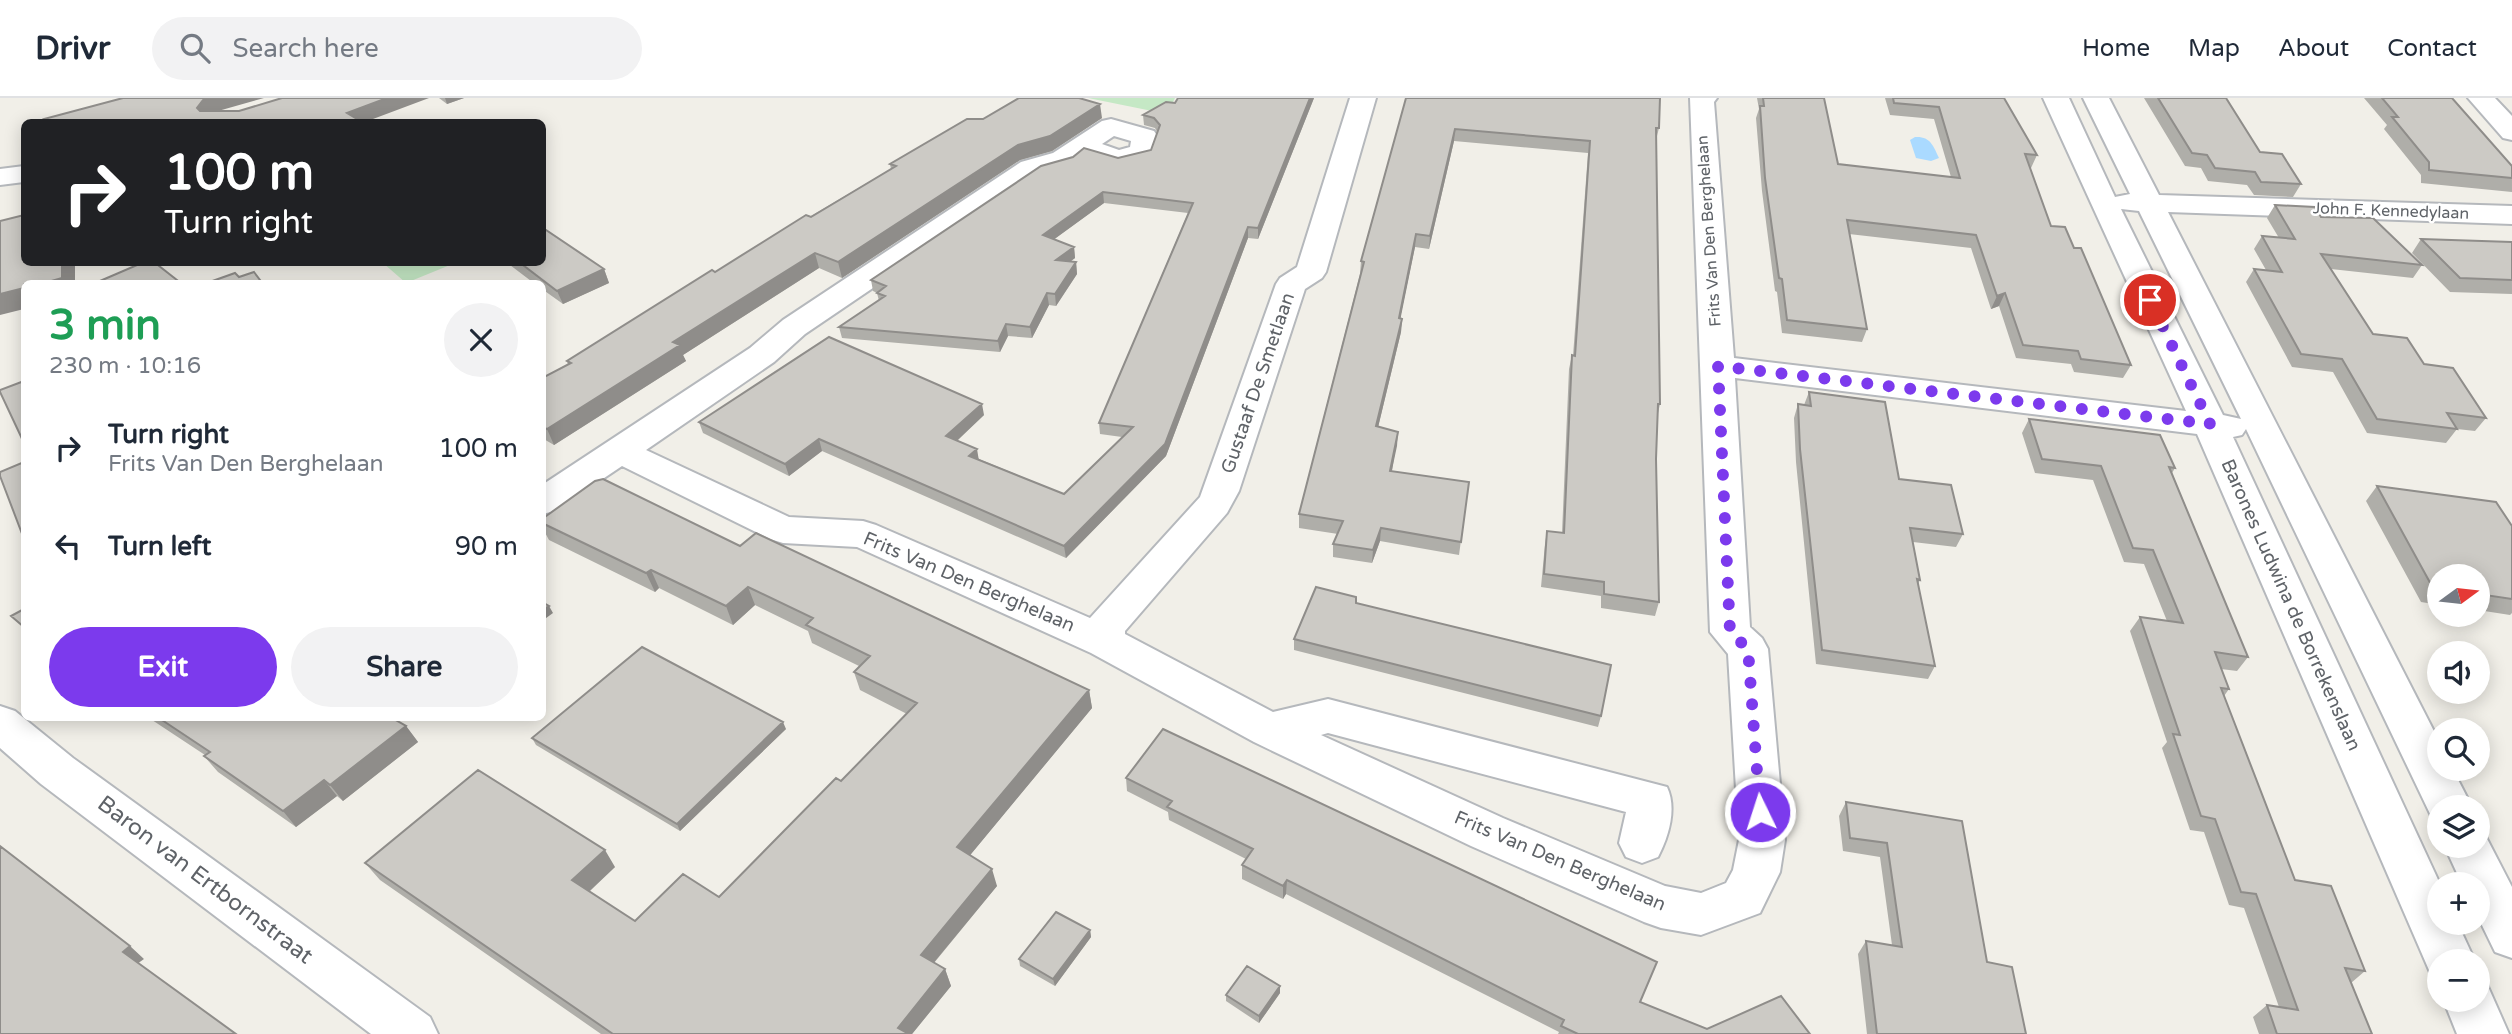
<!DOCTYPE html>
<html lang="en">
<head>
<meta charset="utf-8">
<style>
  :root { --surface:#fff; --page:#f2f2f3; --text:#1f2937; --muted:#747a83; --line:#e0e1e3; --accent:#7c3aed }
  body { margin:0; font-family:"Varela Round",sans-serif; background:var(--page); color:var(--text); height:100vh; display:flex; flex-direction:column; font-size:26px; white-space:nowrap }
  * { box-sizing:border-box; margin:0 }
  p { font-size:23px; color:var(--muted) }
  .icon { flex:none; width:38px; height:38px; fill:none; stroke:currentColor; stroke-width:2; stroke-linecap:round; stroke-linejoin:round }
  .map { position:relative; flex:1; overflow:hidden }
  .drawer { position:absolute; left:21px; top:182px; width:525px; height:441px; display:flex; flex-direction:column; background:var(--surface); border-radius:10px; box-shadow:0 4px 18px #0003 }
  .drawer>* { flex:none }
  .banner { position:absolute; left:21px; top:21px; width:525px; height:147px; border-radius:10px; box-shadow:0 4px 18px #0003; background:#202124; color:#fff; overflow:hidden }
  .needle { width:46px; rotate:75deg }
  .tools { position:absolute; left:2427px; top:466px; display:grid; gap:14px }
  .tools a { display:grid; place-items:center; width:63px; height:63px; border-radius:50%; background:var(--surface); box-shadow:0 4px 18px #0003; font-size:35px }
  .pin { position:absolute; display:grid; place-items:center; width:60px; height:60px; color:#fff; margin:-30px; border:4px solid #fff; border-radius:50%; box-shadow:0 2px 7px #0007 }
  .me { position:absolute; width:77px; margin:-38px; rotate:356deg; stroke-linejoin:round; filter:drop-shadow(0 0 5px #0008) }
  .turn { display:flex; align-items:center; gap:24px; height:147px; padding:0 28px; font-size:32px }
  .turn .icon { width:91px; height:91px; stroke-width:2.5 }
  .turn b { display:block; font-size:49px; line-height:60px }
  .round { display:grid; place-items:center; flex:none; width:74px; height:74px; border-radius:37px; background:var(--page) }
  .summary { display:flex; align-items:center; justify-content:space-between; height:119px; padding:0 28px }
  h1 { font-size:42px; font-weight:800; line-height:52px; color:#1e9e55 }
  .action { display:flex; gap:14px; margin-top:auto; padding:14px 28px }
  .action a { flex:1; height:80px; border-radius:42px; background:var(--accent); color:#fff; font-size:28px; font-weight:800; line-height:80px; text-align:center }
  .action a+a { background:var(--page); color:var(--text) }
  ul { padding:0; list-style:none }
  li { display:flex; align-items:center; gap:21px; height:98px; padding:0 28px }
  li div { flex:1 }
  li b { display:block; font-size:26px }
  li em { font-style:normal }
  header { display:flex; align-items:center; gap:42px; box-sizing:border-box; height:98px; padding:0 35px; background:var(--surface); border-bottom:2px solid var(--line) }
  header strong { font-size:33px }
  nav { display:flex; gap:38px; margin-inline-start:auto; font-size:24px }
  .search { width:490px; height:63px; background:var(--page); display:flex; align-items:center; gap:18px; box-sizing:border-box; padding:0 24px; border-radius:38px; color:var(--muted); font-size:26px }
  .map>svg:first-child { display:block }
</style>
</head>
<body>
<header>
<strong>Drivr</strong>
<div class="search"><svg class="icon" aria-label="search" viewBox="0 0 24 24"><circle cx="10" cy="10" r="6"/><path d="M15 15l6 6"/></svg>Search here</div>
<nav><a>Home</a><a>Map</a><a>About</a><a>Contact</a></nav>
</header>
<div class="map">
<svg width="2512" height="936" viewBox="0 0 2512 936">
  <rect width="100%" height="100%" fill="#f1efe8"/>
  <path fill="#c5e8c5" d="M 1088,0 L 1175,0 L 1167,16 Z
    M 383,165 L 455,165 L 406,185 Z"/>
  <path fill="#aadaff" d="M 1915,39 C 1930,38 1933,47 1939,60 L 1931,63 L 1916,60 L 1910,42 Z"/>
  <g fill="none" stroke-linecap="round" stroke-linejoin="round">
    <defs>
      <path id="minor" d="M 1350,0 L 1376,0 L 1326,174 L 1322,180 L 1305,191 L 1239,393 L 1227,415 L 1125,533 L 1125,536 L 1273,614 L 1328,601 L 1667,689 C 1677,710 1669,738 1658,759 L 1642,765 L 1626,759 L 1619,745 L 1626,714 L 1328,635 L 1321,637 L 1503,720 L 1665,788 L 1701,795 L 1726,785 L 1733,772 L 1739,742 L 1728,556 L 1710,534 L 1690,0 L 1717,0 L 1714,4 L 1734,260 L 2186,313 L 2043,0 L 2069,0 L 2115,99 L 2130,96 L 2083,0 L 2109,0 L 2159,97 L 2512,108 L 2512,126 L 2168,114 L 2440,645 L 2440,670 L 2452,670 L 2472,709 L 2440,709 L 2440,725 L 2433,722 L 2246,331 L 2242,337 L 2233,339 L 2440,786 L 2440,824 L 2457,824 L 2475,863 L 2440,863 L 2440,882 L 2432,879 L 2197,336 L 1735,280 L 1750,529 L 1762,540 L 1768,551 L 1785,742 L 1780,774 L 1760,815 L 1701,837 L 1661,830 L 1644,824 L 1471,748 L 1254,644 L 1091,555 L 857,449 L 783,445 L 770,441 L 622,368 L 555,413 L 542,416 L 542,387 L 750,250 L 783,222 L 1021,64 L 1053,55 L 1102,23 L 1111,21 L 1154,33 L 1158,39 L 1151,60 L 1118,68 L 1085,58 L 1073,67 L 1041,76 L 805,236 L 774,264 L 646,352 L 789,419 L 863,423 L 876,427 L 1090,520 L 1200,399 L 1276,186 L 1280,180 L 1297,169 ZM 1114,38 L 1131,43 L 1130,49 L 1119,52 L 1102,46 ZM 2121,111 L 2139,113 L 2241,321 L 2223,317 Z
        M 2468,0 L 2495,0 L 2512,18 L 2512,42 L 2503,40 Z
        M 2478,731 L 2483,733 L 2512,789 L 2512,860 L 2495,854 L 2478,819 L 2478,786 L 2462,786 L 2444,747 L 2478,747 Z
        M 2478,881 L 2486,884 L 2509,936 L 2457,936 L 2443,901 L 2478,901 Z"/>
      <path id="tertiary" d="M 24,68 L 24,84 L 0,87 L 0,71 Z
        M 0,608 L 15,613 L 73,660 L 430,919 L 438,936 L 371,936 L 41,686 L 0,650 Z"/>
    </defs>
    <use href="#minor" stroke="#b5b8bc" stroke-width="4"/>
    <use href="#tertiary" stroke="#b5b8bc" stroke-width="4"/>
    <use href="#minor" fill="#fff" fill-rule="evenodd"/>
    <use href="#tertiary" fill="#fff" fill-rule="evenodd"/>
  </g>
  <path fill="#afaea9" d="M 439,0 L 464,0 L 447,6 Z
    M 1314,0 L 1258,141 L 1248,140 L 1166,358 L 1066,460 L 822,353 L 789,378 L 703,335 L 699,324 L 984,317 L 957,343 L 979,361 L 1064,396 L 1122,339 L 1100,336 L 1099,325 L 1188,115 L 1104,105 L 1054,141 L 1074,149 L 1075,160 L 1070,164 L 1076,164 L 1077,176 L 1056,208 L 1049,207 L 1032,240 L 1008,238 L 1000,254 L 842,240 L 839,229 L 879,203 L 877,195 L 873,193 L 871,182 L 1118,60 L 1151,52 L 1157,34 L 1155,30 L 1144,27 L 1143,17 L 1175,5 Z
    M 1406,0 L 1659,30 L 1656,42 L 1660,306 L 1658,315 L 1656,361 L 1659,504 L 1655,518 L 1601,510 L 1601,498 L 1541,489 L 1545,446 L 1547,433 L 1562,435 L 1569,271 L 1572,257 L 1573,258 L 1588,55 L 1454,43 L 1429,151 L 1415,149 L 1400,220 L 1402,221 L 1401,234 L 1378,329 L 1398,334 L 1392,373 L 1469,384 L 1459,457 L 1380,443 L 1372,465 L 1333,459 L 1333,446 L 1338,436 L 1299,430 L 1299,416 L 1360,176 L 1361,163 Z
    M 1757,0 L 1824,0 L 1838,66 L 1951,79 L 1934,21 L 1890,17 L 1885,0 L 2004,0 L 2037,57 L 2031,70 L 2030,70 L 2051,128 L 2074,150 L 2131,267 L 2123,280 L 2074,274 L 2071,266 L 2016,260 L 1999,208 L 1991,211 L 1971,150 L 1849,136 L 1867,231 L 1862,244 L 1782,235 L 1777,194 L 1775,193 L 1762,93 L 1756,20 L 1759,11 Z
    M 2144,0 L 2226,0 L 2260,54 L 2301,86 L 2293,99 L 2254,97 L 2247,87 L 2208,83 L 2201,70 L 2185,68 Z
    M 2364,0 L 2452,0 L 2512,68 L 2512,94 L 2421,85 L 2421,77 L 2384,31 L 2387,27 Z
    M 1102,20 L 1052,53 L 1020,62 L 842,180 L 819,170 L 683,257 L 686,263 L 554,347 L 542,340 L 542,280 L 568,267 L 567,263 L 715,174 L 891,71 L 890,66 L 983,21 Z
    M 2275,107 L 2321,119 L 2422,167 L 2413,180 L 2331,171 L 2373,236 L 2424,266 L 2486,320 L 2475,333 L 2457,331 L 2446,345 L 2367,335 L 2333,274 L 2292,269 L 2246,184 L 2254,171 L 2266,172 L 2254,151 L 2262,138 L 2279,140 L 2267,120 Z
    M 2421,141 L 2512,144 L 2512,196 L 2450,194 L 2412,155 Z
    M 506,164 L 542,164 L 604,171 L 609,185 L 563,206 L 542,191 L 542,186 L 535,186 Z
    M 1809,294 L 1899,381 L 1963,436 L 1956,449 L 1913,444 L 1920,482 L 1918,486 L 1935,568 L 1928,581 L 1816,566 L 1796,364 L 1794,320 L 1798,306 L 1804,307 Z
    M 2029,321 L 2175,370 L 2172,375 L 2248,559 L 2237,573 L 2221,571 L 2229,591 L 2224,598 L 2295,782 L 2365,873 L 2351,885 L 2372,936 L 2259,936 L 2253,919 L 2267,907 L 2279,909 L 2244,810 L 2229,807 L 2204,734 L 2190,732 L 2162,650 L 2167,644 L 2130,533 L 2140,519 L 2167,523 L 2144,466 L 2124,464 L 2093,382 L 2035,375 L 2022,335 Z
    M 2377,388 L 2512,428 L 2512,515 L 2510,517 L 2478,512 L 2478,478 L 2440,478 L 2440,507 L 2421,504 L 2366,403 Z
    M 542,421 L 740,448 L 1089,592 L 1092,610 L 970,757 L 997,788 L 934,865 L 945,871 L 951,888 L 912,936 L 601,936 L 380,782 L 365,765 L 615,769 L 589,794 L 635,823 L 719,799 L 841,683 L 907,616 L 860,592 L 854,574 L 859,568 L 812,545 L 808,533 L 755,507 L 733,527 L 659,490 L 655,494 L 549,442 L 542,429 Z
    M 1356,505 L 1601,618 L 1598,629 L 1294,552 L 1294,541 Z
    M 149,620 L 392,620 L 406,628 L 418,644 L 343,703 L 337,698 L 296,729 L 218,674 L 204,658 L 205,657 Z
    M 786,631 L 680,733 L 536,647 L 532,640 Z
    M 1126,680 L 1640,904 L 1707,931 L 1810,936 L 1558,936 L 1559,934 L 1286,796 L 1283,801 L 1242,781 L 1242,767 L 1246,761 L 1169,722 L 1168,714 L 1127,693 Z
    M 1846,704 L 1962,723 L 1987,864 L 2026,936 L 1867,936 L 1858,856 L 1866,843 L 1892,847 L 1880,759 L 1843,753 L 1839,718 Z
    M 1090,832 L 1091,839 L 1055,888 L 1020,868 L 1019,861 Z
    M 1280,888 L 1280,895 L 1259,925 L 1226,903 L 1226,897 Z"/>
  <path fill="#8f8d8a" d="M 209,0 L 264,0 L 211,15 L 205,24 L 197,10 L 203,2 Z
    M 387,0 L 429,0 L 365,24 L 352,24 L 347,15 Z
    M 445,0 L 464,0 L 447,6 Z
    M 1310,0 L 1314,0 L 1258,141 L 1258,130 Z
    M 1100,6 L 1102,20 L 1052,53 L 1020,62 L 842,180 L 838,164 L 1018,47 Z
    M 1455,31 L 1454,43 L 1429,151 L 1430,138 Z
    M 1103,94 L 1104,105 L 1045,148 L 1043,137 Z
    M 1248,129 L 1248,140 L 1166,358 L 1066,460 L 1064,448 Z
    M 1416,136 L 1415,149 L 1398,233 L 1399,220 Z
    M 1074,149 L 1075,160 L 1057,173 L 1056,162 Z
    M 815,155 L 819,170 L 683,257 L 686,263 L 554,347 L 547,331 L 673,244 Z
    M 62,164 L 75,164 L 75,186 L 41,186 Z
    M 1076,164 L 1077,176 L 1056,208 L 1055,196 Z
    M 604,171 L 609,185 L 563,206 L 557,193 Z
    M 24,190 L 24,211 L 0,217 L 0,196 Z
    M 1047,195 L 1049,207 L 1032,240 L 1030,229 Z
    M 2005,195 L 1999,208 L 1991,211 L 1997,198 Z
    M 1402,221 L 1401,234 L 1375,342 L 1376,328 Z
    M 1006,226 L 1008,238 L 1000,254 L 998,243 Z
    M 982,306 L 984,317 L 949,350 L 946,338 Z
    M 1398,334 L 1397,348 L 1389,386 L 1390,373 Z
    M 819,341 L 822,353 L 789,378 L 785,366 Z
    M 977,351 L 979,363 L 969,358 Z
    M 1381,430 L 1380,443 L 1372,465 L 1373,452 Z
    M 651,472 L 659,490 L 655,494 L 646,475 Z
    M 748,489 L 755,507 L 733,527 L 726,508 Z
    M 549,508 L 553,515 L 542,523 L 542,512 Z
    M 1089,592 L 1092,610 L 962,767 L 957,749 Z
    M 783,624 L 786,631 L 680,733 L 677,726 Z
    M 406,628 L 418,644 L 343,703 L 330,687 Z
    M 324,682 L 337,698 L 296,729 L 283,713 Z
    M 605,752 L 615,769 L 583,799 L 572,782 Z
    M 992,771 L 997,788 L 926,874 L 921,857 Z
    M 1287,782 L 1286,796 L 1283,801 L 1283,788 Z
    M 1090,832 L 1091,839 L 1055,888 L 1053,881 Z
    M 130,848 L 144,861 L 137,866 L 123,854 Z
    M 945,871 L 951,888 L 912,936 L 901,936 L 898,930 Z
    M 1280,888 L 1280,895 L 1259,925 L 1259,918 Z"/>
  <path fill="#cccac5" stroke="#8f8d8a" stroke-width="2" d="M 123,0 L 209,0 L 203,2 L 197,10 L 200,13 L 239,13 L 282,0 L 387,0 L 347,15 L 362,24 L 47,24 L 44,21 Z
    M 1019,0 L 1079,0 L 1100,6 L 1050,38 L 1018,47 L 838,164 L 815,155 L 673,244 L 680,247 L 547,331 L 542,328 L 542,280 L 571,265 L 567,263 L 712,172 L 715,174 L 806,117 L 811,119 L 896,68 L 890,66 L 967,21 L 983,21 Z
    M 1178,0 L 1310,0 L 1258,130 L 1248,129 L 1165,346 L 1064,448 L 819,341 L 785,366 L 699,324 L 829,239 L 982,306 L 946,338 L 977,351 L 969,358 L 1064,396 L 1133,329 L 1099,325 L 1193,105 L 1103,94 L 1043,137 L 1074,149 L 1056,162 L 1076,164 L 1055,196 L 1047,195 L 1030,229 L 1006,226 L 998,243 L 839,229 L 885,198 L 877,195 L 886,188 L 871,182 L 1041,68 L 1073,59 L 1084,50 L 1118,60 L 1151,52 L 1160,27 L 1154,20 L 1143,17 L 1166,4 L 1175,5 Z
    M 1406,0 L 1660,0 L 1659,30 L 1656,30 L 1660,306 L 1658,306 L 1656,361 L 1659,504 L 1604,496 L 1604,484 L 1544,476 L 1547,433 L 1564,435 L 1572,257 L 1575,258 L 1590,43 L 1455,31 L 1430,138 L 1416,136 L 1399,220 L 1402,221 L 1376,328 L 1398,334 L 1390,373 L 1469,384 L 1461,444 L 1381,430 L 1373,452 L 1333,446 L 1343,423 L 1299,416 L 1364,164 L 1361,163 Z
    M 1763,0 L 1824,0 L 1838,66 L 1960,80 L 1939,9 L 1894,5 L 1893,0 L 2004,0 L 2037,57 L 2025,56 L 2051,128 L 2065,129 L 2074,150 L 2081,150 L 2131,267 L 2081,261 L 2078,253 L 2023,247 L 2005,195 L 1997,198 L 1976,137 L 1847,122 L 1867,231 L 1787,222 L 1782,181 L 1779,180 L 1765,80 L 1760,8 L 1764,8 Z
    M 2158,0 L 2226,0 L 2260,54 L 2282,56 L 2301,86 L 2261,84 L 2255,74 L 2215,70 L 2207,57 L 2192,55 Z
    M 2382,0 L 2452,0 L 2512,68 L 2512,80 L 2429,72 L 2429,64 L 2392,19 L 2398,19 Z
    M 2275,107 L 2315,109 L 2321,119 L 2373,120 L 2422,167 L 2321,156 L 2373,236 L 2407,240 L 2424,266 L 2453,270 L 2486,320 L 2447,315 L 2457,331 L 2377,321 L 2342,261 L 2301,256 L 2254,171 L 2282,174 L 2262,138 L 2295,141 Z
    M 24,117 L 24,164 L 62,164 L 62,180 L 41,186 L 24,186 L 24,190 L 0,196 L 0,123 Z
    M 542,130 L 543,130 L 604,171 L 557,193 L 519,164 L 542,164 Z
    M 2421,141 L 2512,144 L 2512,182 L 2460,180 Z
    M 144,164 L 154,164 L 182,186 L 93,186 Z
    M 254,174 L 263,186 L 204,186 L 235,175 L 239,179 Z
    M 24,283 L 24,345 L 0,294 L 0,292 Z
    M 1809,294 L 1885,304 L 1899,381 L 1951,387 L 1963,436 L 1910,430 L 1920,482 L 1917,481 L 1935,568 L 1822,552 L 1800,351 L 1798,306 L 1811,308 Z
    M 2029,321 L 2160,337 L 2175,370 L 2169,369 L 2248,559 L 2215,554 L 2229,591 L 2221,590 L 2295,782 L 2331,788 L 2365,873 L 2345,870 L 2372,936 L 2277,936 L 2267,907 L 2298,912 L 2256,796 L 2241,794 L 2215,721 L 2201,718 L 2173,636 L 2180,637 L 2140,519 L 2183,525 L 2153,452 L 2133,450 L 2101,368 L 2042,361 Z
    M 24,364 L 24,441 L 0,378 L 0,374 Z
    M 603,381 L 740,448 L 756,435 L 1089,592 L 957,749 L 992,771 L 921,857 L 945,871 L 898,930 L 909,936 L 613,936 L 365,765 L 478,672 L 605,752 L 572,782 L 635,823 L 683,776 L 719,799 L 836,680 L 841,683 L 917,605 L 854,574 L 870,558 L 806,527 L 813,520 L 748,489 L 726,508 L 651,472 L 646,475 L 542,425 L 542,421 L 595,383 Z
    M 2377,388 L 2496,404 L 2512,428 L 2512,501 L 2478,496 L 2478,478 L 2440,478 L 2440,491 L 2433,490 Z
    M 1316,489 L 1356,499 L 1356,505 L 1611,567 L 1601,618 L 1294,541 Z
    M 542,504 L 549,508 L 542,512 Z
    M 24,511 L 24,529 L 11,518 Z
    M 642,549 L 783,624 L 677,726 L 532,640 Z
    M 159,620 L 392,620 L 406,628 L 330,687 L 324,682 L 283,713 L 204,658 L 210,654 Z
    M 1163,631 L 1657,864 L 1640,904 L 1707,931 L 1781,898 L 1810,936 L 1578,936 L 1561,928 L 1564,922 L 1287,782 L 1283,788 L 1242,767 L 1253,751 L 1167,709 L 1172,703 L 1126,680 Z
    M 1846,704 L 1962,723 L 1987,864 L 2012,869 L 2026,936 L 1877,936 L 1866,843 L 1902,849 L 1887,745 L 1850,740 Z
    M 0,748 L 130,848 L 123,854 L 236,936 L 0,936 Z
    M 1056,814 L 1090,832 L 1053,881 L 1019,861 Z
    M 1247,868 L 1280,888 L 1259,918 L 1226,897 Z"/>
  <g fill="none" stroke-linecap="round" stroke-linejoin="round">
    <path stroke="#7c3aed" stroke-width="12" stroke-dasharray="0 21.6" d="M 1760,714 L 1748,551 L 1730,534 L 1718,268 L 2210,326 L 2150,202"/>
  </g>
  <g text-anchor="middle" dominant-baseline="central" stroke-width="5" stroke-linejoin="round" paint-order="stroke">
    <g font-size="16" fill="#5f6368" stroke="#fff">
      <text transform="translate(2391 113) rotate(2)">John F. Kennedylaan</text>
      <text transform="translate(1709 133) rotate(-94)">Frits Van Den Berghelaan</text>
    </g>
    <g font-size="19" fill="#5f6368" stroke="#fff">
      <text transform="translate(1258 285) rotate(-71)">Gustaaf De Smetlaan</text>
      <text transform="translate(969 484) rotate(23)">Frits Van Den Berghelaan</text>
      <text transform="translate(2291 507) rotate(66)">Barones Ludwina de Borrekenslaan</text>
      <text transform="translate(1560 763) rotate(23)">Frits Van Den Berghelaan</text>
    </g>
    <g font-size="23" fill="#5f6368" stroke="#fff">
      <text transform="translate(205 782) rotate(37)">Baron van Ertbornstraat</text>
    </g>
  </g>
</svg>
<div class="tools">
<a><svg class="needle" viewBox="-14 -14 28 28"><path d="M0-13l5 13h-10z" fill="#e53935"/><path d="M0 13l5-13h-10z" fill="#747a83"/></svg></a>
<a><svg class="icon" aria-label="sound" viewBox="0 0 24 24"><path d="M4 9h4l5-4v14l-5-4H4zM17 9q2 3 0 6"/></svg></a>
<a><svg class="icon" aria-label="search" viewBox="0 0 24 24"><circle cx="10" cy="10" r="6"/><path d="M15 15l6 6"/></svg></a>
<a><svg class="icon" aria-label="layers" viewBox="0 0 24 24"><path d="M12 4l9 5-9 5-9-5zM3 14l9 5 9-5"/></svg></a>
<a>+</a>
<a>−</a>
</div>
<div class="pin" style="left:2150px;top:202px;background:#d93025"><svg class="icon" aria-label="arrive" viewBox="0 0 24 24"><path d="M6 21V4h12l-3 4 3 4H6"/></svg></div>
<svg class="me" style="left:1760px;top:714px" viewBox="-20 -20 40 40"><circle r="17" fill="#7c3aed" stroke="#fff" stroke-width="3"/><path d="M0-11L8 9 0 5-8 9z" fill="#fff"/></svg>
<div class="banner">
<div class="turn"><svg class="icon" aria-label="right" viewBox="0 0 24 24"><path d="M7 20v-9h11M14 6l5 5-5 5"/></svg><div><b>100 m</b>Turn right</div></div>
</div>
<section class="drawer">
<div class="summary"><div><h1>3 min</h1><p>230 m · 10:16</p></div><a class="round"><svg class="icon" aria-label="close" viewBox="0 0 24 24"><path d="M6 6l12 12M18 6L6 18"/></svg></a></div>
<ul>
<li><svg class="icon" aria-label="right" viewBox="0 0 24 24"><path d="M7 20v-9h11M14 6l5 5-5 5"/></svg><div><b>Turn right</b><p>Frits Van Den Berghelaan</p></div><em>100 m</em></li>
<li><svg class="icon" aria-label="left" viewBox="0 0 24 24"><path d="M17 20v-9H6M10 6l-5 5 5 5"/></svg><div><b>Turn left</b></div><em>90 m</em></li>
</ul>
<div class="action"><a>Exit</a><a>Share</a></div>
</section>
</div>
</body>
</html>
